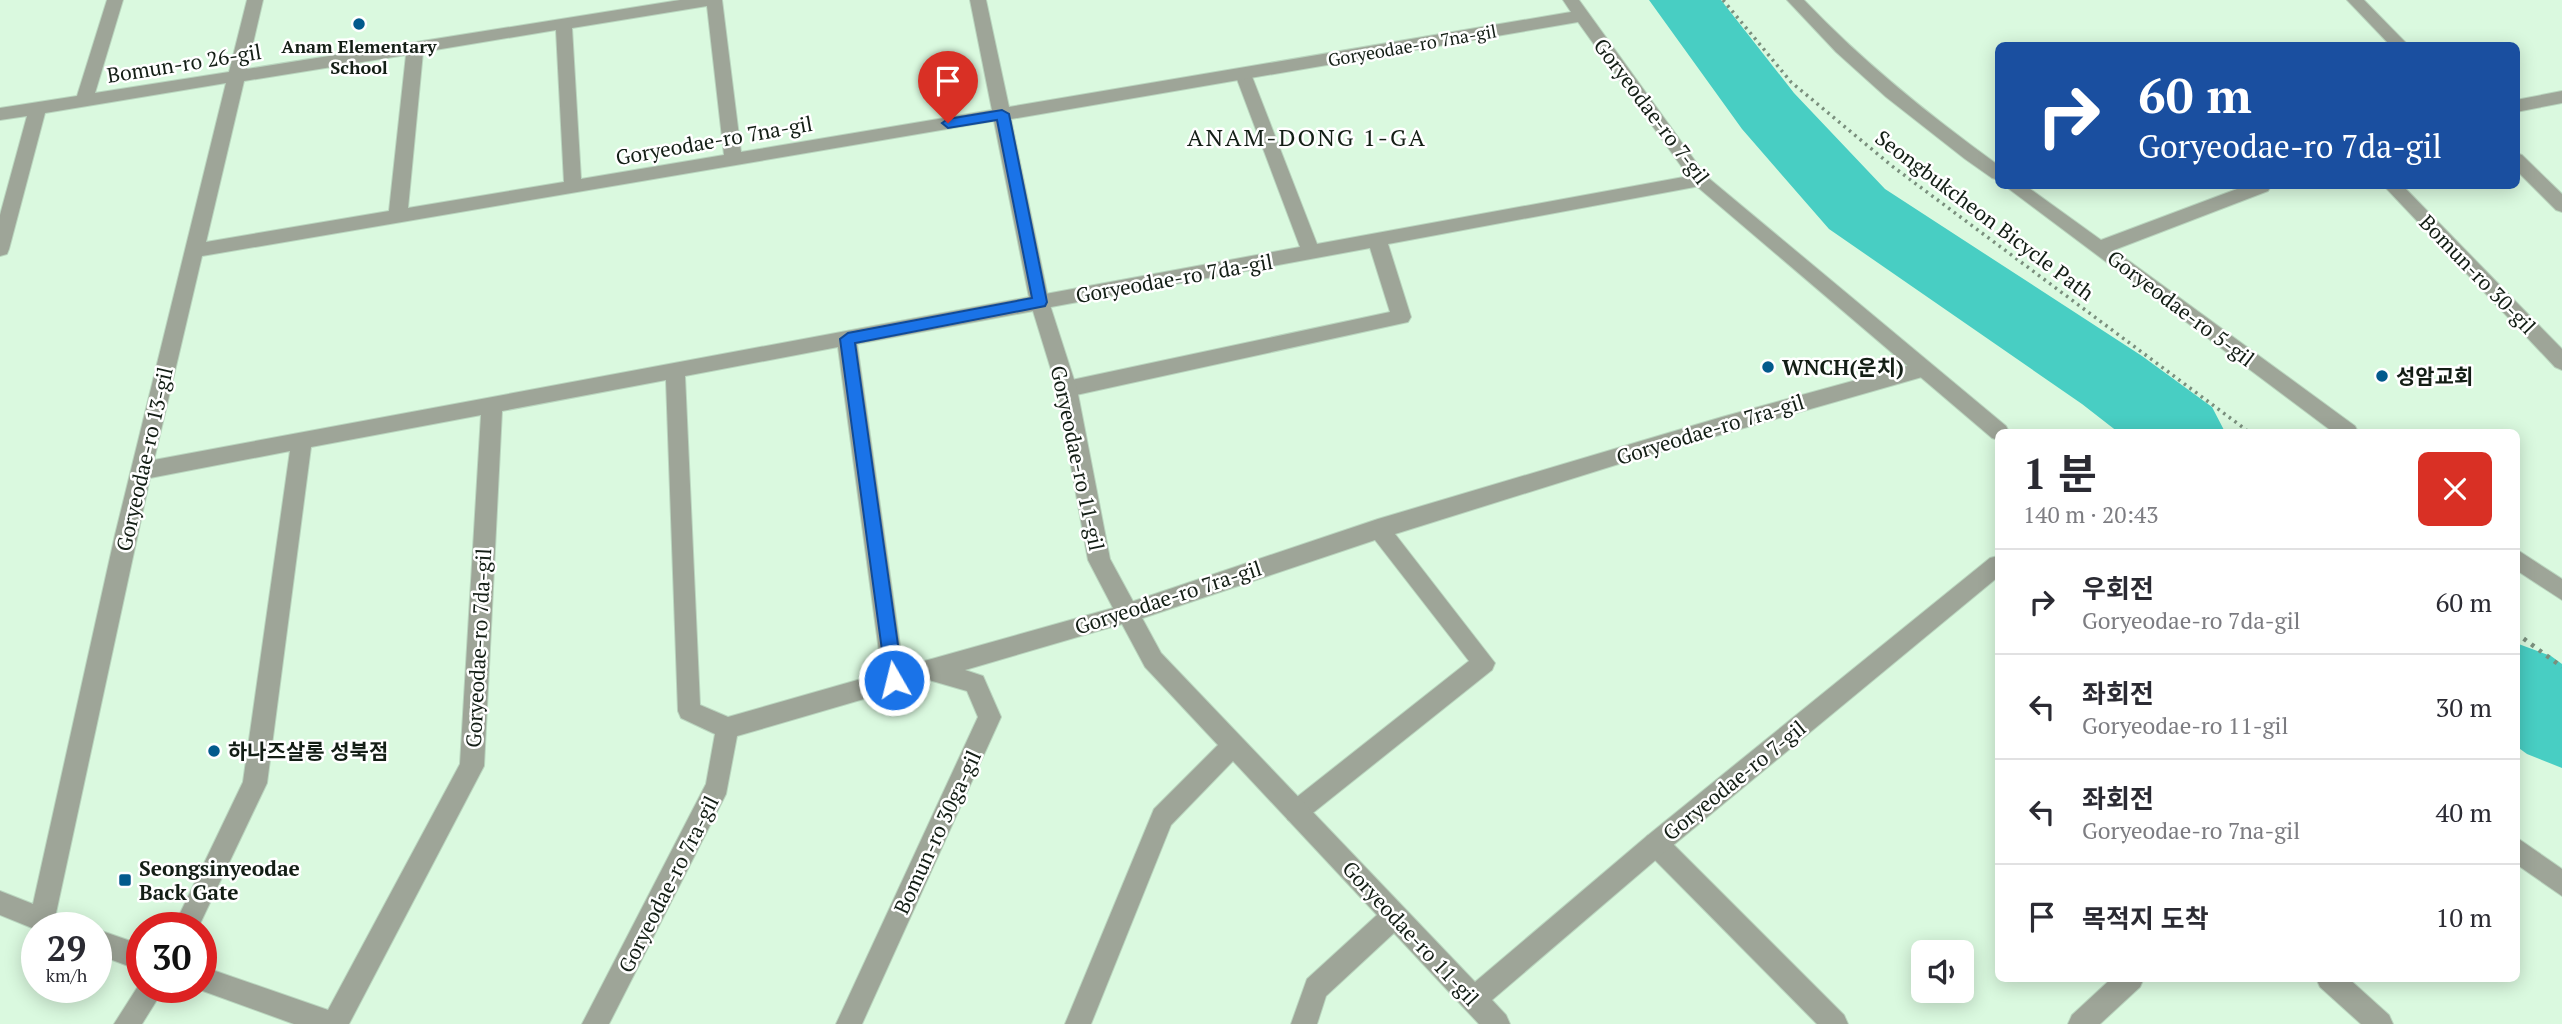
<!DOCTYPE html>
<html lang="ko">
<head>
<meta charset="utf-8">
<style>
  :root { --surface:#fff; --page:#f2f2f3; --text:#2b2b33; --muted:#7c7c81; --line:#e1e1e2 }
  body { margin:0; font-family:"PT Serif","Noto Sans KR",serif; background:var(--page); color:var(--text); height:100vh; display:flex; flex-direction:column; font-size:26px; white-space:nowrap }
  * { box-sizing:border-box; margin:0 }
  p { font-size:23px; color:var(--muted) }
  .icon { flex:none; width:38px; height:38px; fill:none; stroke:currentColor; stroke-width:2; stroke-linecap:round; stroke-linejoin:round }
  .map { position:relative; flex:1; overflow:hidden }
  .sheet { position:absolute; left:1995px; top:429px; width:525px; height:553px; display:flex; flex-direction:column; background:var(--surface); border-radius:10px; box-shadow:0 4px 18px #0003 }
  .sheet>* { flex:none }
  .top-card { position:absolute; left:1995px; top:42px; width:525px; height:147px; border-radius:10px; box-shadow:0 4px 18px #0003; background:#1a4fa0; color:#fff; overflow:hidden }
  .fabs { position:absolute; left:1911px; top:940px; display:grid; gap:14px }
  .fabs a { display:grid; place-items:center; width:63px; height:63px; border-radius:10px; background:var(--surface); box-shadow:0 4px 18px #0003; font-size:35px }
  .speed { position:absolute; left:21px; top:912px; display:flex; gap:14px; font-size:35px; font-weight:700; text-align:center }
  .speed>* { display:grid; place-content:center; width:91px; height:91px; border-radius:50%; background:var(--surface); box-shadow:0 4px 18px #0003; line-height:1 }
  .speed small { font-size:18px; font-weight:400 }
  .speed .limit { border:10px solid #d22; background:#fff; color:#111 }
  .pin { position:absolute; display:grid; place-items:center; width:60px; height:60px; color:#fff; margin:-72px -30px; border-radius:50% 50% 50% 0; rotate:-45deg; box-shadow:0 0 7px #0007 }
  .pin .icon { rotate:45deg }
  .me { position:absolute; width:77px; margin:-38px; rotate:352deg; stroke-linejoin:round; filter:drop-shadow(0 0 5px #0008) }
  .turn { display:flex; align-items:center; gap:24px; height:147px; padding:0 28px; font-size:32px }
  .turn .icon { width:91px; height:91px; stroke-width:2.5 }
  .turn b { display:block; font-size:49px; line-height:60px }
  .round { display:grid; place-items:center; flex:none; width:74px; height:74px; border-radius:10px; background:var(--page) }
  .overview { display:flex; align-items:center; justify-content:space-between; height:119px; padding:0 28px }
  h1 { font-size:42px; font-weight:700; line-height:52px }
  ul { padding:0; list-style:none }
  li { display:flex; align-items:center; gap:21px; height:105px; padding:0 28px; border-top:2px solid var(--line) }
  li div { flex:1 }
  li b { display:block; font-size:26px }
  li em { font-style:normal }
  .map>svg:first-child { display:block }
</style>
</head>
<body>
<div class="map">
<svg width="2562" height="1024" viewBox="0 0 2562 1024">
  <rect width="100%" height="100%" fill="#daf9df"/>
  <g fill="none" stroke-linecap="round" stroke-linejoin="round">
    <path fill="#48cec3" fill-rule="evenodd" d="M 1649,0 L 1721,0 L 1794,93 L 1885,189 L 2142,356 L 2212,407 L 2225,432 L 2118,432 L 2082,404 L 1829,229 L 1742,129 Z
      M 2516,643 L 2551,656 L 2562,664 L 2562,768 L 2527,754 L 2516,746 Z"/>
    <defs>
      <path id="lane" d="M 1243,68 L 1251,74 L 1317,244 L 1700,174 L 1706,176 L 1709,180 L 1706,184 L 1700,186 L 1388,244 L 1411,317 L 1408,322 L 1067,397 L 1060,395 L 1057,389 L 1060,383 L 1067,381 L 1390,312 L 1370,248 L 1040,309 L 1033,307 L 1031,302 L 1033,297 L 1040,295 L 1300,247 L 1235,74 Z
        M 2384,186 L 2403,186 L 2562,349 L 2562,370 L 2555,367 Z
        M 1922,362 L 1929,365 L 1932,370 L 1929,375 L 1622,463 L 1395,534 L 1495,663 L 1492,670 L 1304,820 L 1296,823 L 1288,820 L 1284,812 L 1288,804 L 1469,661 L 1375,540 L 1128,623 L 1120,620 L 1117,613 L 1120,606 L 1128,603 L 1378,519 L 1722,417 Z
        M 1656,832 L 1665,836 L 1844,1015 L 1848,1024 L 1817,1024 L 1647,852 L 1644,844 L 1647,836 Z
        M 2112,978 L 2144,978 L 2140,987 L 2100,1024 L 2068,1024 L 2072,1015 Z
        M 2316,978 L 2348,978 L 2389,1015 L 2393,1024 L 2361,1024 L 2320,987 Z"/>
      <path id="street" d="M 107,0 L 123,0 L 95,93 L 229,72 L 247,0 L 263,0 L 247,69 L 680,0 L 722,0 L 741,152 L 992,110 L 970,0 L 986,0 L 1009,107 L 1571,12 L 1563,0 L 1579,0 L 1706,176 L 2006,426 L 2009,432 L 1998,432 L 1998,440 L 1992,438 L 1694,184 L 1578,22 L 1011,119 L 1049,302 L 1077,389 L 1110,559 L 1161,653 L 1475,982 L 1647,836 L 1990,558 L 1998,556 L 1998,577 L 1665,852 L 1492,1000 L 1506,1015 L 1510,1024 L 1479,1024 L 1394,933 L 1326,996 L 1317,1024 L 1291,1024 L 1307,979 L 1377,915 L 1233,761 L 1171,825 L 1091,1024 L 1065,1024 L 1154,809 L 1218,745 L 1145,667 L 1122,624 L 965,670 L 983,676 L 1001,717 L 862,1024 L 836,1024 L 978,717 L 967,691 L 929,680 L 737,736 L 726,794 L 609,1024 L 582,1024 L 706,784 L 715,734 L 681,718 L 678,711 L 666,380 L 502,411 L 484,766 L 349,1024 L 294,1024 L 192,987 L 201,987 L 201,966 L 328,1010 L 460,764 L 481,415 L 311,447 L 267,783 L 198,928 L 173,928 L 243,782 L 290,451 L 150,478 L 56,913 L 70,919 L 73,928 L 37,928 L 37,930 L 0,915 L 0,891 L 33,904 L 115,535 L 226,83 L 45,113 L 9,249 L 7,254 L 0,256 L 0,215 L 27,116 L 0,120 L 0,108 L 77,96 ZM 707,6 L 724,155 L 581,179 L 572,28 ZM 556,30 L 564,182 L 408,208 L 423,52 ZM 406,55 L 389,211 L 206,242 L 244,81 ZM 994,121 L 1029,297 L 154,460 L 202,256 ZM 1033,311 L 1057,389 L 1088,560 L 1113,608 L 903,667 L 857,344 ZM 838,347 L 882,673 L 728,717 L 700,705 L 685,376 Z
        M 1787,0 L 1804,0 C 1863,62 1929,115 1998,165 L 1998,180 L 1992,178 L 1965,159 L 1886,97 L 1836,52 Z
        M 2347,0 L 2364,0 L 2409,46 L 2391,46 Z
        M 2562,91 L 2562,103 L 2516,112 L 2516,100 Z
        M 2516,153 L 2522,155 L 2562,194 L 2562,212 L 2556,210 L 2516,170 Z
        M 2005,186 L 2026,186 L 2101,240 L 2245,186 L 2271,186 L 2268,191 L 2114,250 L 2355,426 L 2358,432 L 2333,432 Z
        M 2516,549 L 2562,579 L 2562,600 L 2516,570 Z
        M 2516,837 L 2562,869 L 2562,896 L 2516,864 Z
        M 96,929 L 142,945 L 142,971 L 96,954 Z
        M 142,980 L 142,987 L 165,987 L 142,1024 L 114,1024 Z"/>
    </defs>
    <use href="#lane" stroke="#bad6bf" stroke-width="2"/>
    <use href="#street" stroke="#bad6bf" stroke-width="2"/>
    <path stroke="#7a8f7d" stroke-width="3.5" stroke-dasharray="2.5 4.5" stroke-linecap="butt" d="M 1723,0 L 1791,82 L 1892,166 L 2249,432"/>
    <path stroke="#7a8f7d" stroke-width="4.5" stroke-dasharray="3.5 6" stroke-linecap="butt" d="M 2516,633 L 2562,667"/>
    <use href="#lane" fill="#9ea598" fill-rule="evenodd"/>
    <use href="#street" fill="#9ea598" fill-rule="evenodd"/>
  </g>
  <path fill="#1a73e8" stroke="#114b97" stroke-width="2" d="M 1002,110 L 1009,114 L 1047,302 L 1045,306 L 855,343 L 903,680 L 900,686 L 894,688 L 888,686 L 886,680 L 840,339 L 848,333 L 1032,298 L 997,120 L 948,128 L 942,123 L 948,119 Z"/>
  <g fill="#025a8c" stroke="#fff" stroke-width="2.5">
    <circle cx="359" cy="24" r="7"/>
    <circle cx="1768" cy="367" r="7"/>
    <circle cx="2382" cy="376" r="7"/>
    <circle cx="214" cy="751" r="7"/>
    <rect x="118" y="873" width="14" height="14" rx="3.5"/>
  </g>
  <g text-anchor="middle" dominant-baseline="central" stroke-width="5" stroke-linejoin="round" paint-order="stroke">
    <g font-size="18" fill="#131e15" stroke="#fff">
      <text transform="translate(1412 45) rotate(-10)">Goryeodae-ro 7na-gil</text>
    </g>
    <g font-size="18" font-weight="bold" fill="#131e15" stroke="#fff">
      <text x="359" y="46">Anam Elementary<tspan x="359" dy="21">School</tspan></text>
    </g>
    <g font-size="21" fill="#131e15" stroke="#fff">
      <text transform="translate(184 63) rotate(-9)">Bomun-ro 26-gil</text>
      <text transform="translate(1652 111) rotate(53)">Goryeodae-ro 7-gil</text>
      <text transform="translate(714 140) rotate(-10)">Goryeodae-ro 7na-gil</text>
      <text transform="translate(1985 215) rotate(37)">Seongbukcheon Bicycle Path</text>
      <text transform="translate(2478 274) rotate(46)">Bomun-ro 30-gil</text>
      <text transform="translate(1174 278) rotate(-10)">Goryeodae-ro 7da-gil</text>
      <text transform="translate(2181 308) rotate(37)">Goryeodae-ro 5-gil</text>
      <text transform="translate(1710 429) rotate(-17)">Goryeodae-ro 7ra-gil</text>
      <text transform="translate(1078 458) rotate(78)">Goryeodae-ro 11-gil</text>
      <text transform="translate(144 459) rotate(-77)">Goryeodae-ro 13-gil</text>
      <text transform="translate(1168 597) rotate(-18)">Goryeodae-ro 7ra-gil</text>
      <text transform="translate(478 648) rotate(-87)">Goryeodae-ro 7da-gil</text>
      <text transform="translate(1734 780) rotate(-39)">Goryeodae-ro 7-gil</text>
      <text transform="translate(937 832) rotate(-65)">Bomun-ro 30ga-gil</text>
      <text transform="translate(668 884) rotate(-63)">Goryeodae-ro 7ra-gil</text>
      <text transform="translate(1411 933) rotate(47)">Goryeodae-ro 11-gil</text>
    </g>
    <g font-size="21" font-weight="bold" fill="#131e15" stroke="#fff" text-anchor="start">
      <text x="1782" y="367">WNCH(운치)</text>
      <text x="2396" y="376">성암교회</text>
      <text x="228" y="751">하나즈살롱 성북점</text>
      <text x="139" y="868">Seongsinyeodae<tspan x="139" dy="24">Back Gate</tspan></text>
    </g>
    <g font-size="24" letter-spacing="2" fill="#131e15" stroke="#fff">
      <text x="1307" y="137">ANAM-DONG 1-GA</text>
    </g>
  </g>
</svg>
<div class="fabs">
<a><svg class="icon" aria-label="sound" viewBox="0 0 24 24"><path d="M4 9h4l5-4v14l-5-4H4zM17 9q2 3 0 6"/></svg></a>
</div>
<div class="speed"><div>29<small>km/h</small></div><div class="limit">30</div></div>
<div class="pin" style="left:948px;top:123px;background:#d93025"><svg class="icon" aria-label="arrive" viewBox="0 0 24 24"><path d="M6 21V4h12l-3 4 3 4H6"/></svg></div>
<svg class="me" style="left:894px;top:680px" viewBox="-20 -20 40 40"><circle r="17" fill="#1a73e8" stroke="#fff" stroke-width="3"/><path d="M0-11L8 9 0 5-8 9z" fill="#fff"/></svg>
<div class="top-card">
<div class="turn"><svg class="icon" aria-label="right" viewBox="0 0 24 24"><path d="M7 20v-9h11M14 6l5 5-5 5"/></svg><div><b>60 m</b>Goryeodae-ro 7da-gil</div></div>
</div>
<section class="sheet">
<div class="overview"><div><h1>1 분</h1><p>140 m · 20:43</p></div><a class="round" style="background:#d93025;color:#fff"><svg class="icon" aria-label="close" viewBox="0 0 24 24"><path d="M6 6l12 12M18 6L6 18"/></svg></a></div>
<ul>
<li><svg class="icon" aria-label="right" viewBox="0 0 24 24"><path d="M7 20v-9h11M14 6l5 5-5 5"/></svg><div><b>우회전</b><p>Goryeodae-ro 7da-gil</p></div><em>60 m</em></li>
<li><svg class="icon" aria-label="left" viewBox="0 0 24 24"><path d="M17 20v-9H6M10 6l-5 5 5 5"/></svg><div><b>좌회전</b><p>Goryeodae-ro 11-gil</p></div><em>30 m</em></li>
<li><svg class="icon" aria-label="left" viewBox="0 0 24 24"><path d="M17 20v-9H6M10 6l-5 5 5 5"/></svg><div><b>좌회전</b><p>Goryeodae-ro 7na-gil</p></div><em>40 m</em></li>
<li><svg class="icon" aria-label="arrive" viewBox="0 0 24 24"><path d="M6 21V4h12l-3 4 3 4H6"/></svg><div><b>목적지 도착</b></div><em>10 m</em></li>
</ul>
</section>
</div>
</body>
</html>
